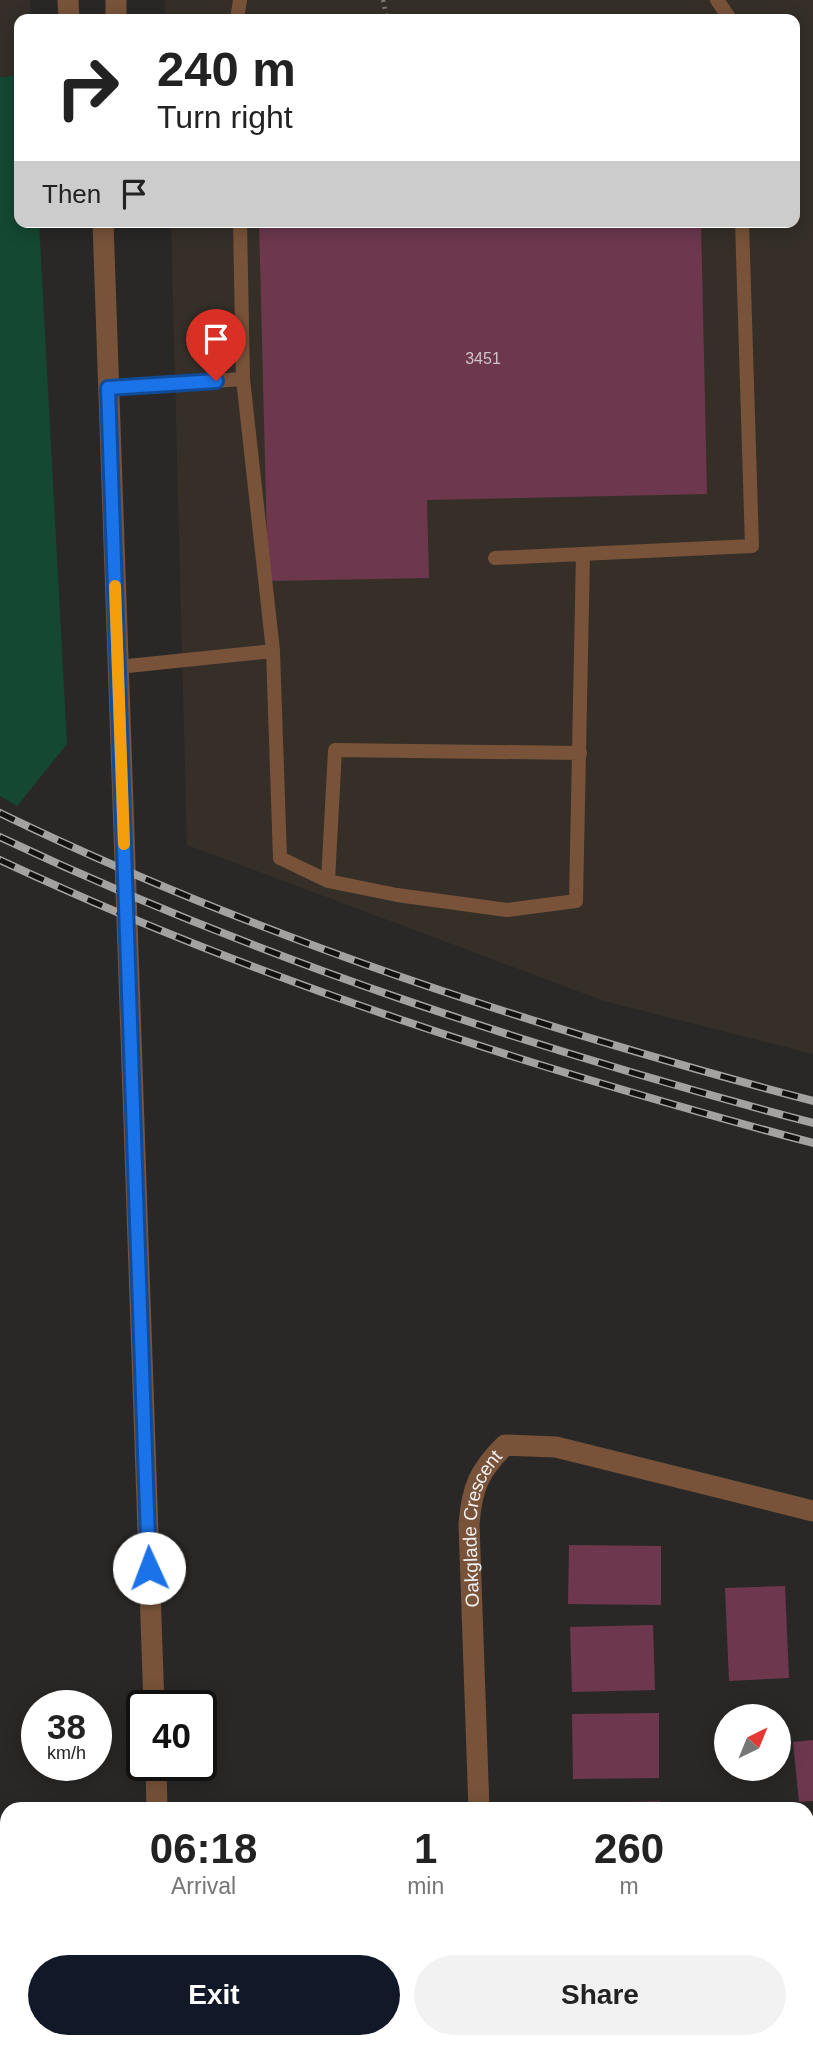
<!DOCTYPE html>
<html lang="en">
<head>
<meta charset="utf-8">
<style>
  :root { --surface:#fff; --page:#f2f2f2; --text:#222; --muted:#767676; --accent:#111827 }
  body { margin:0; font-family:Helvetica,sans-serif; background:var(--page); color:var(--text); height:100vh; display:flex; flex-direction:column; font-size:26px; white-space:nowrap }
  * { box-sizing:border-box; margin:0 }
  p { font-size:23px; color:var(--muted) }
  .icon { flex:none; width:38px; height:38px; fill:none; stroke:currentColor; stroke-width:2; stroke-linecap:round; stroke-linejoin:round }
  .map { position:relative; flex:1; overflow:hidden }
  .panel { position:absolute; left:0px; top:1802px; width:814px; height:247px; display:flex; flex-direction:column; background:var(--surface); border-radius:21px 21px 0 0; box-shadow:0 4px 18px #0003 }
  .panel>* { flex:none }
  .guide { position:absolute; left:14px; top:14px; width:786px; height:214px; border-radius:14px; box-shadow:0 4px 18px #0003; background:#fff; color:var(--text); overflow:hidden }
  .needle { width:46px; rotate:43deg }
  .controls { position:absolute; left:714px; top:1704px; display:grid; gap:14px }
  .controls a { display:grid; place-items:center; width:77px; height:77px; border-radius:50%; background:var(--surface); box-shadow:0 4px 18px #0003; font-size:35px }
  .speed { position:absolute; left:21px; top:1690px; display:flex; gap:14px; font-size:35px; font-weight:700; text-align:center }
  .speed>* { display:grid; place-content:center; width:91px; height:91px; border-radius:50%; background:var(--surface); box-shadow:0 4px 18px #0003; line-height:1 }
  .speed small { font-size:18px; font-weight:400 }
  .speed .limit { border:4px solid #111; border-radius:10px; background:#fff; color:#111 }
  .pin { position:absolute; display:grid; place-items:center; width:60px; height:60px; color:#fff; margin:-72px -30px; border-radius:50% 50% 50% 0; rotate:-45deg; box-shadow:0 0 7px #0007 }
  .pin .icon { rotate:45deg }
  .me { position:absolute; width:77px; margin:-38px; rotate:358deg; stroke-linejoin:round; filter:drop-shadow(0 0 5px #0008) }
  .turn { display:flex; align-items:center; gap:24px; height:147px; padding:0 28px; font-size:32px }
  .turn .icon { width:91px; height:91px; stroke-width:2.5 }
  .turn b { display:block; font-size:49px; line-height:60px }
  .then { display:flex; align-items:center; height:66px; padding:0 28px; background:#0003; gap:14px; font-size:26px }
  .eta { display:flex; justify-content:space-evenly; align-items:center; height:119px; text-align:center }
  .eta b { font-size:42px; font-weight:700; line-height:49px }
  .button { display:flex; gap:14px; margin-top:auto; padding:14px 28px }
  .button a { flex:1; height:80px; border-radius:42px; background:var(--accent); color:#fff; font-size:28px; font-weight:700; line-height:80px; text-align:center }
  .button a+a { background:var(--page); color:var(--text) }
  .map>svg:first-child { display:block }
</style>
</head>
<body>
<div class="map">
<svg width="813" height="2049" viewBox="0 0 813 2049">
  <rect width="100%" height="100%" fill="#2a2826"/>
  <path fill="#352f28" d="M 0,0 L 30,0 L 30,19 L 19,19 L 19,75 L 0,77 Z
    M 165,0 L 813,0 L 813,1054 L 604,1001 L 187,845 L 171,222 L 794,222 L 794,19 L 166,19 Z"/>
  <path fill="#144832" d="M 19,75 L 19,222 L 39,222 L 67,744 L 17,806 L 0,796 L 0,77 Z"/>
  <path fill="#6d384e" d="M 259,222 L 701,222 L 707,494 L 427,500 L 429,578 L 268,581 Z
    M 569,1545 L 661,1546 L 661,1605 L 568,1604 Z
    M 785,1586 L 789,1678 L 729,1681 L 725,1588 Z
    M 653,1625 L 655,1690 L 572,1692 L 570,1627 Z
    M 659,1713 L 659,1778 L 573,1779 L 572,1714 Z
    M 813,1740 L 813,1801 L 799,1802 L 793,1742 Z
    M 660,1801 L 660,1810 L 571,1810 L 571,1804 Z
    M 813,1824 L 813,1885 L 807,1885 L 807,1825 Z
    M 807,1903 L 813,1903 L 813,1976 L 807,1977 Z
    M 808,1993 L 813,1993 L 813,2049 L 809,2049 Z
    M 583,2042 L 636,2042 L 636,2045 L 583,2045 Z"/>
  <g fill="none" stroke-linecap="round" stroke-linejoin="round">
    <path stroke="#7d7b7a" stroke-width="4.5" stroke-dasharray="2 5" stroke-linecap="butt" d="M 383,0 L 387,19"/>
    <path stroke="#785339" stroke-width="14" d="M 717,0 L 730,19
      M 237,19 L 240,0
      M 240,222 L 243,379 L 273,651 L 280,858 L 328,881 L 397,895 L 507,910 L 576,901 L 583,554
      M 108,388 L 243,379
      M 495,558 L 752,546 L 742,222
      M 118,667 L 273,651
      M 328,881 L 335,750 L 580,753"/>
    <g stroke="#785339" stroke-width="21">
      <path id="s1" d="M 479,1810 L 469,1524 C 472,1487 479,1471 505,1445 L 556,1447 L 813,1511"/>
      <path d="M 488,2042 L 488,2049"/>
    </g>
    <path stroke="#785339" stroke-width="21" d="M 68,0 L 69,19
      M 116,0 L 116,19
      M 103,222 L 154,1706
      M 156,1766 L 157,1810
      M 166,2042 L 166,2049"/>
    <defs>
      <path id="rail" d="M 0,813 C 261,939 534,1027 813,1101
        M 0,837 C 261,960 534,1049 813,1123
        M 0,860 C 261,982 535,1069 813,1143"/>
    </defs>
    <use href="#rail" stroke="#a3a2a1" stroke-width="8"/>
    <use href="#rail" stroke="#121110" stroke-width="5" stroke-dasharray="16" stroke-linecap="butt"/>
  </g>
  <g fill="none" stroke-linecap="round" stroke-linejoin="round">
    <defs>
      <path id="route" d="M 149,1568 L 108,388 L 216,381"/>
    </defs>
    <use href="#route" stroke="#114b97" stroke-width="18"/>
    <use href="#route" stroke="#1a73e8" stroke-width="12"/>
    <path stroke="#f59e0b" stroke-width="12" d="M 115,586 L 124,844"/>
  </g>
  <g text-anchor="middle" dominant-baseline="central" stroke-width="5" stroke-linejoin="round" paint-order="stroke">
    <g font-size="16" fill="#cfc1c6">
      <text x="483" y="358">3451</text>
    </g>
    <g font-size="19" fill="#f0efee" stroke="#121110">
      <text stroke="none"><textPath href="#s1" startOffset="284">Oakglade Crescent</textPath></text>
    </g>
  </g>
</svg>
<div class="controls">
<a><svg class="needle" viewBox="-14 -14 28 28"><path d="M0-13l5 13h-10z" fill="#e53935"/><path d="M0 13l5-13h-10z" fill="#767676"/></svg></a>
</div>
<div class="speed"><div>38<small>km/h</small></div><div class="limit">40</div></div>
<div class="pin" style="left:216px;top:381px;background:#d93025"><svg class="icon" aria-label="arrive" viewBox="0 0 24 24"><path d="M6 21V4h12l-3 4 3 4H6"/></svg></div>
<svg class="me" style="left:149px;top:1568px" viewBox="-20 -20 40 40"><circle r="19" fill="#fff"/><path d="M0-13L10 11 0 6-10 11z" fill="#1a73e8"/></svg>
<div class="guide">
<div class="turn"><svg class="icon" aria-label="right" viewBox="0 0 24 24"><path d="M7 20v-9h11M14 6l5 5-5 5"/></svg><div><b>240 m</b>Turn right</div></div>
<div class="then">Then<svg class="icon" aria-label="arrive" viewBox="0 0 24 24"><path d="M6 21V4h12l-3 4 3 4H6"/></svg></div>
</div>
<section class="panel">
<div class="eta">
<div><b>06:18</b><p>Arrival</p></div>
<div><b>1</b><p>min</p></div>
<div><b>260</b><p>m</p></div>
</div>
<div class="button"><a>Exit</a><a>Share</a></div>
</section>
</div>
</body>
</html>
